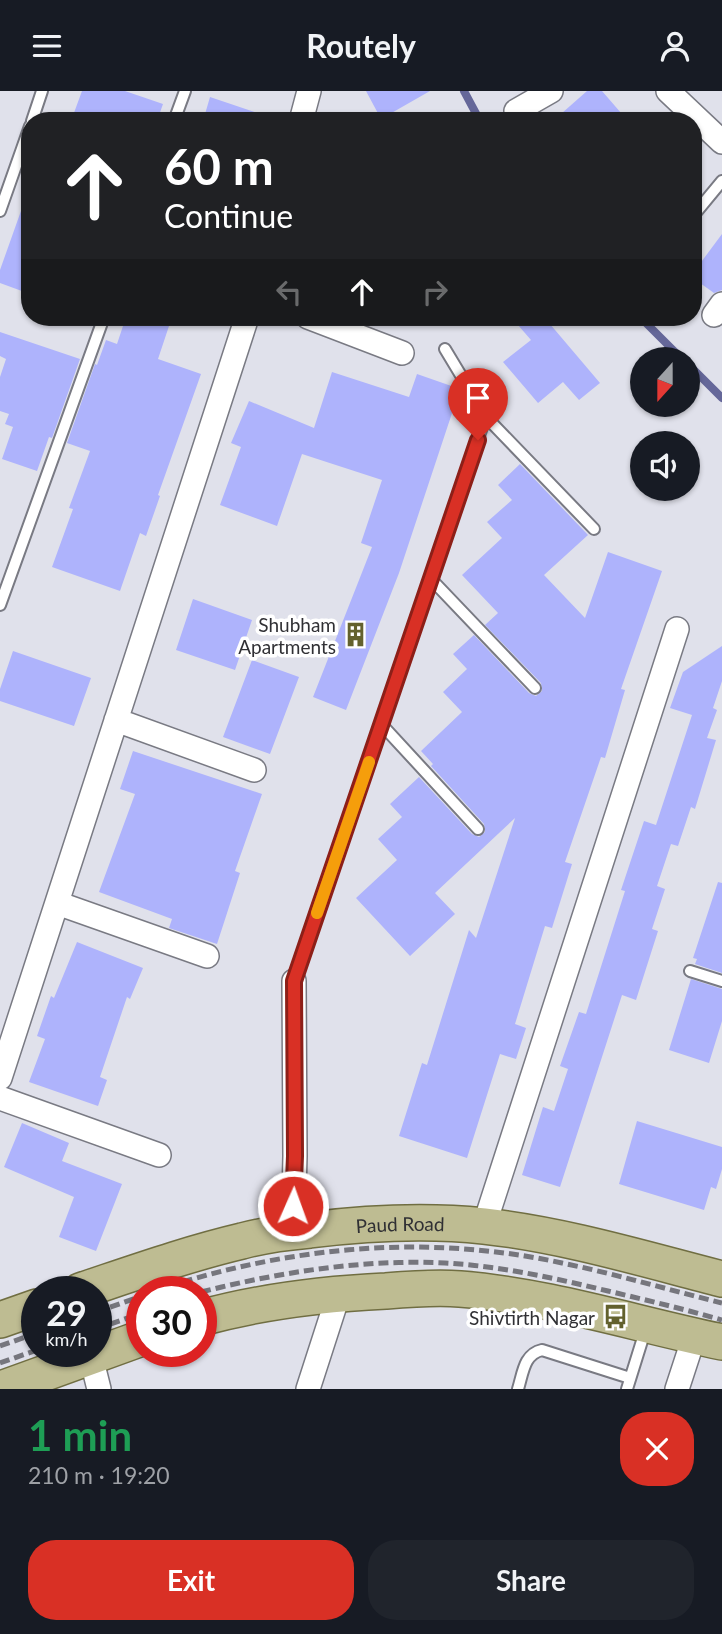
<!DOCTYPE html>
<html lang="en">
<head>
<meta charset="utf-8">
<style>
  :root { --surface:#171b24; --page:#20242c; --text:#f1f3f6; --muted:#9ea1a6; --accent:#d93025 }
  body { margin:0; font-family:Lato,sans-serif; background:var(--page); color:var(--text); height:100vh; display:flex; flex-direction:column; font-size:26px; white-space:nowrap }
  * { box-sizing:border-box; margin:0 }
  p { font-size:23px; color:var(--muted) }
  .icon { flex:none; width:38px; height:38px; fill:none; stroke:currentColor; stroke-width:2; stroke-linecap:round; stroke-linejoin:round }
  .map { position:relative; height:1298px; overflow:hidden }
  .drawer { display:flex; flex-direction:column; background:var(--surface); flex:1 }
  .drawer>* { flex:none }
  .banner { position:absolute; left:21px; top:21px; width:681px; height:214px; border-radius:28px; box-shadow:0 2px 5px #0004; background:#202124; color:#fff; overflow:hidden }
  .needle { width:46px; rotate:201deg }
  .controls { position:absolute; left:630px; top:256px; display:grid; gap:14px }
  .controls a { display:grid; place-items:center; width:70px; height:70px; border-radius:50%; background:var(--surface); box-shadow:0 2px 5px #0004; font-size:35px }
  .speed { position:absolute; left:21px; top:1185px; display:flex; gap:14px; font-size:35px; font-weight:700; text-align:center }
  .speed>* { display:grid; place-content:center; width:91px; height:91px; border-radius:50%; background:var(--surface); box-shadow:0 2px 5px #0004; line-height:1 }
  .speed small { font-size:18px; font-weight:400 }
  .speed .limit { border:10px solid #d22; background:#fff; color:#111 }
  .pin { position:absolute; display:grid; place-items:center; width:60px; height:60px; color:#fff; margin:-72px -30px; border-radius:50% 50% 50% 0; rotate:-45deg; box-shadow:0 0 7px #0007 }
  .pin .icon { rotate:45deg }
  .me { position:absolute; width:77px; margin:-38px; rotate:2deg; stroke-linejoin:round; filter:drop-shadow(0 0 5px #0008) }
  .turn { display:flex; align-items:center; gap:24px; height:147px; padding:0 28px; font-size:32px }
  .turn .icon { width:91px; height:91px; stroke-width:2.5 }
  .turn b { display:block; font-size:49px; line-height:60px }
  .lanes { display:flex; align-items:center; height:66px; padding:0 28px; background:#0003; justify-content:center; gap:35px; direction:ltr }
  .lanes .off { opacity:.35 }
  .round { display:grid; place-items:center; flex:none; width:74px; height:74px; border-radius:28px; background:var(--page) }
  .summary { display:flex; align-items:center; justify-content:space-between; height:119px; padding:0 28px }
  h1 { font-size:42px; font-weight:700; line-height:52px; color:#1e9e55 }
  .button { display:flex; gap:14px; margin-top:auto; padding:14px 28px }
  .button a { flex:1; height:80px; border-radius:28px; background:var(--accent); color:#fff; font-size:28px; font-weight:700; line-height:80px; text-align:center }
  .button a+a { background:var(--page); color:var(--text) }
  header { display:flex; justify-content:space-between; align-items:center; height:91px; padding:0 28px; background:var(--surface); font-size:32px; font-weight:700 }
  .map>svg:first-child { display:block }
</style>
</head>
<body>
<header><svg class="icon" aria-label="menu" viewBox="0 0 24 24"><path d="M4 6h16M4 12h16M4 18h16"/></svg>Routely<svg class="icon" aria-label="person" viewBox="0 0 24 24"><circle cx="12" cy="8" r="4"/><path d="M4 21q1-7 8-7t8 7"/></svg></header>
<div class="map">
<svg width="722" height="1298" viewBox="0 0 722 1298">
  <rect width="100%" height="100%" fill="#e0e1eb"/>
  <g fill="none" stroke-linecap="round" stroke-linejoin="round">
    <path stroke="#656799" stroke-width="8" d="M 464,0 L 480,30
      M 640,226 L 682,268
      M 688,273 L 722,307"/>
  </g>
  <path fill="#aeb3fc" d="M 82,0 L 125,0 L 163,13 L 157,30 L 71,30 Z
    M 366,0 L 430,0 L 381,28 Z
    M 587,0 L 602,0 L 628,30 L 553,30 Z
    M 210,6 L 269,26 L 268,30 L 203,30 Z
    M 27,103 L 30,104 L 30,203 L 0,192 L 0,179 Z
    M 722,143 L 722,199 L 714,202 L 693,187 L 693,182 Z
    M 126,226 L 172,226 L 158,268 L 201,283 L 158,404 L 160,405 L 146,445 L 140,442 L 120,500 L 52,476 L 73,418 L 69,417 L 90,360 L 67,352 L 95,273 L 97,274 L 106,249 L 117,253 Z
    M 511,226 L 544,226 L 600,292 L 579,309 L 563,291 L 538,312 L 503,271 L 531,249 Z
    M 0,241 L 80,268 L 52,347 L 49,346 L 37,380 L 2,368 L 13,336 L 5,333 L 9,323 L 0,320 L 0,286 L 6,268 L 0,265 Z
    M 332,281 L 409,306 L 417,283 L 460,298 L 399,482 L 346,619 L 313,606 L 372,456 L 361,452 L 382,389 L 302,363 L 277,435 L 220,414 L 241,356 L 231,352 L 249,310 L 314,337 Z
    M 520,373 L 588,444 L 544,484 L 585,527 L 608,461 L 662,480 L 621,598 L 625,599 L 605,667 L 601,666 L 565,771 L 572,773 L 552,837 L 545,835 L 515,933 L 526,937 L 516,968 L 500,963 L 467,1067 L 399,1045 L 422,972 L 427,974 L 469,839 L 476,847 L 515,727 L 435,802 L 455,823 L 410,865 L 356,807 L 397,769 L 378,748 L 402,726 L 390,713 L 419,686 L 472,743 L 479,746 L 485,741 L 484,733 L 431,675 L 433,673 L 421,660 L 462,621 L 443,601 L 467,578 L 453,563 L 474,544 L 529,602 L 536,605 L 542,600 L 541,592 L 485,534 L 498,522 L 462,484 L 502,447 L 487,431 L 512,409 L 498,394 Z
    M 193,508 L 252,529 L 235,579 L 176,559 Z
    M 722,555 L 722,590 L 713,617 L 717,619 L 707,647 L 716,649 L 695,718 L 691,716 L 678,755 L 671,753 L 657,795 L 665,798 L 652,838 L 658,840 L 636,909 L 622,904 L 560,1096 L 522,1084 L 543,1016 L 554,1020 L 568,978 L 560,975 L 579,921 L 586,923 L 625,800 L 621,799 L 644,730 L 656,734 L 692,624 L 670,617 L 683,581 Z
    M 13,560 L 91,587 L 74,635 L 0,610 L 0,598 Z
    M 252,569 L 299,586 L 270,663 L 223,646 Z
    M 133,660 L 262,703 L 235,780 L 240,782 L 217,853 L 169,837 L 172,828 L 99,801 L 135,703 L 120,698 Z
    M 718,791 L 722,792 L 722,882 L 695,873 L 697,868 L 693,867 Z
    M 77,851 L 143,877 L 130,908 L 127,906 L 100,986 L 107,989 L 98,1015 L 29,991 L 45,948 L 37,945 L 51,905 L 54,907 Z
    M 691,888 L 722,898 L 722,930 L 709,972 L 669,959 Z
    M 637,1030 L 722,1056 L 722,1078 L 716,1098 L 711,1096 L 704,1119 L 619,1093 Z
    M 22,1032 L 69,1052 L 62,1070 L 122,1093 L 96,1160 L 59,1146 L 74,1106 L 4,1076 Z"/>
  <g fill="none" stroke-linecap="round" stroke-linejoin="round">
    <defs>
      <path id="service" d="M 32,30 L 42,0
        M 174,30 L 185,0
        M 0,120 L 30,35
        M 693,125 L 722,90
        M 445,258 L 486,326 L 594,438
        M 431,488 L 535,597
        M 0,514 L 104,226
        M 382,634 L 478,738
        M 690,880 L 722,890
        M 294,890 L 496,295
        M 518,1298 C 523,1282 524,1263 542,1259 L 630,1287
        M 627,1298 L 646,1237"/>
      <path id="minor" d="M 668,0 L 722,51
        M 516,20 L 551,0
        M 301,30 L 309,0
        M 714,224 L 722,213
        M 308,226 L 402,262
        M 116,629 L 254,679
        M 57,812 L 207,865
        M 0,987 L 247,226
        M 0,1007 L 159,1064
        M 484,1135 L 677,538
        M 293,1141 L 295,1065 L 294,890
        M 91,1266 L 99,1298
        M 308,1298 L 339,1202
        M 677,1298 L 694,1246"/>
      <g id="primary">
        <path id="s1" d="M 80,1200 C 134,1182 187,1163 242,1150 C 264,1144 287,1141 310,1139 C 367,1132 426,1129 484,1135 C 565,1144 644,1168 722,1188"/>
        <path d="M 201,1227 C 262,1210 323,1203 386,1200 C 410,1198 436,1196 460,1198 C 549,1205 635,1233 722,1251"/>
        <path d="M 0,1229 L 37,1216"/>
        <path d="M 1,1298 L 142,1247"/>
      </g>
    </defs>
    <use href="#service" stroke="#797a83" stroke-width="14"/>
    <use href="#minor" stroke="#797a83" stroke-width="26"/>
    <use href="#primary" stroke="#706e42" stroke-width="38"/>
    <use href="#service" stroke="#fff" stroke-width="10"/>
    <use href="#minor" stroke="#fff" stroke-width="23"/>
    <use href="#primary" stroke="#bebc92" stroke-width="35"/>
    <path stroke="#76767d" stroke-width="5" stroke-dasharray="10 5" stroke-linecap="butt" d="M 154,1200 C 286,1156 424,1142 562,1172 C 616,1183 669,1199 722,1212
      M 201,1201 C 281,1181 363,1168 445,1172 C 500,1175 554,1187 608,1200 C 646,1209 684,1218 722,1229
      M 96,1221 L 142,1205
      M 96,1238 L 142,1222
      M 0,1255 L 37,1242
      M 0,1272 L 37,1259"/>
  </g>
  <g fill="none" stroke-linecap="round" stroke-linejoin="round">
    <defs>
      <path id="route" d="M 293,1115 L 295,1065 L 294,890 L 478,349"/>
    </defs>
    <use href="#route" stroke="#8d1f18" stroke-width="18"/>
    <use href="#route" stroke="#d93025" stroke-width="12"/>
    <path stroke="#f59e0b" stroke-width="12" d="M 317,822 L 369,671"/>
  </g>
  <defs>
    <symbol id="building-bare" viewBox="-9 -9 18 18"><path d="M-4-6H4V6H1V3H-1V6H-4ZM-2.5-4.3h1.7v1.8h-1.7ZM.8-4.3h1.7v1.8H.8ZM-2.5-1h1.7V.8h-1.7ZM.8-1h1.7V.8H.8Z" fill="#63612e" stroke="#fff" stroke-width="2.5" paint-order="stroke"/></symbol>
    <symbol id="bus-bare" viewBox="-9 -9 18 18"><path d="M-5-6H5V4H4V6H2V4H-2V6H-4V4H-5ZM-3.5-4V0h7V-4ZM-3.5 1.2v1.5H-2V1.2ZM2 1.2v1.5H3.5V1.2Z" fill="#63612e" stroke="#fff" stroke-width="2.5" paint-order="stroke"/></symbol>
  </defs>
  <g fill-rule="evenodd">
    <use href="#building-bare" x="338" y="526" width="35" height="35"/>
    <use href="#bus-bare" x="598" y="1208" width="35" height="35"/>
  </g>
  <g text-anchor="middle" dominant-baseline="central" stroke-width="7" stroke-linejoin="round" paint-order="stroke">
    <g font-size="19" fill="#303034" stroke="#fff" text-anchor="end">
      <text x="336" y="533">Shubham<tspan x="336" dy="22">Apartments</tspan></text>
      <text x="595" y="1226">Shivtirth Nagar</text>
    </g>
    <g font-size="19" fill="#303034" stroke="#fff">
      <text stroke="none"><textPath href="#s1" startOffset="329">Paud Road</textPath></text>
    </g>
  </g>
</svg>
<div class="controls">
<a><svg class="needle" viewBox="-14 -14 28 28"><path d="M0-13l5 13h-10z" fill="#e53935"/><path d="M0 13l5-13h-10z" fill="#9ea1a6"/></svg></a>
<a><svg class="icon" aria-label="sound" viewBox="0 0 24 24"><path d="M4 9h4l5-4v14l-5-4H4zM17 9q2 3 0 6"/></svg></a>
</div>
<div class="speed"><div>29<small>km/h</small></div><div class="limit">30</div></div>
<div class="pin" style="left:478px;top:349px;background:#d93025"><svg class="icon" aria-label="arrive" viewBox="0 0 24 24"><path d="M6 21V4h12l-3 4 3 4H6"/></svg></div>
<svg class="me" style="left:293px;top:1115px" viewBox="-20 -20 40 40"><circle r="17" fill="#d93025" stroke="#fff" stroke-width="3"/><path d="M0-11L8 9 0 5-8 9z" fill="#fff"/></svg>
<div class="banner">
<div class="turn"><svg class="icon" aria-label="ahead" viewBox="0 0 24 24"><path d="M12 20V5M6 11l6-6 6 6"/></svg><div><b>60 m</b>Continue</div></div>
<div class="lanes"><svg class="icon off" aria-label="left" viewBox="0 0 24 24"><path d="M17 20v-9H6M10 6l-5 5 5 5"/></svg><svg class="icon" aria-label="ahead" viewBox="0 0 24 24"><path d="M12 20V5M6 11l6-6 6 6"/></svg><svg class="icon off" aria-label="right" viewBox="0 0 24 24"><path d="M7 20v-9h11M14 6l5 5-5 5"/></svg></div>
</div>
</div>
<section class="drawer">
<div class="summary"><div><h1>1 min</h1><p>210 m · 19:20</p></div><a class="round" style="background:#d93025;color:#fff"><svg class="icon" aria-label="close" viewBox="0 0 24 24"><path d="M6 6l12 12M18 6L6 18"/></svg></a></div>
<div class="button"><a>Exit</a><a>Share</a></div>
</section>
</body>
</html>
